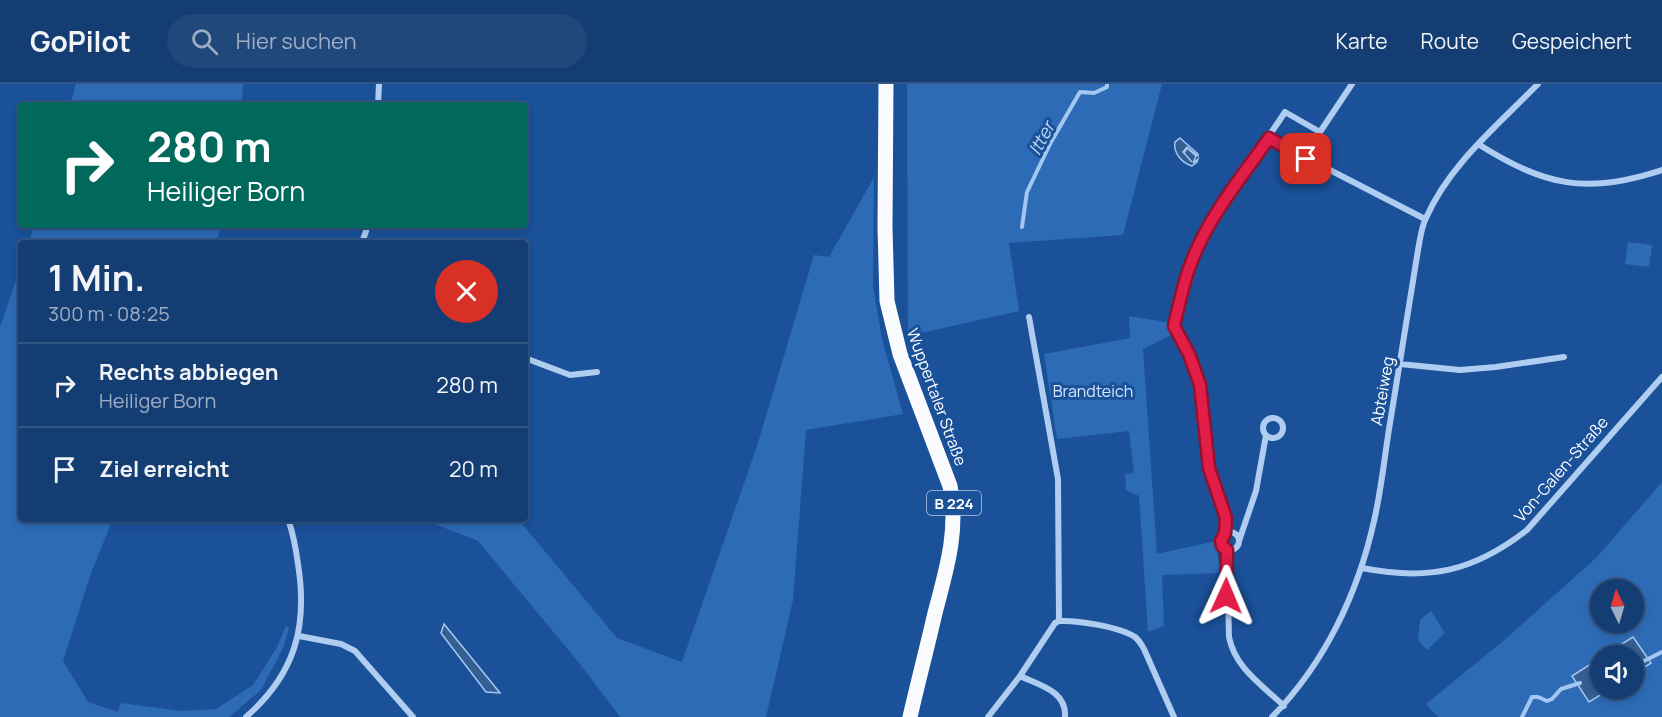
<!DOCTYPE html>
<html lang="de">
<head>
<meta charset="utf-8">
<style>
  :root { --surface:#143d73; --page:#21487b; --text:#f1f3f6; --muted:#9daec4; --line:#335685 }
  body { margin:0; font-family:Manrope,sans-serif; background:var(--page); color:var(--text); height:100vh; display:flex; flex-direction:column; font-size:22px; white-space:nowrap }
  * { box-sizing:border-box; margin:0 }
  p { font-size:20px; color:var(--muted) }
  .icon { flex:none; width:33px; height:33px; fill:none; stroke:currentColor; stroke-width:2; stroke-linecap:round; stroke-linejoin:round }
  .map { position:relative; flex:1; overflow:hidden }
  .panel { position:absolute; left:18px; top:156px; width:510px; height:282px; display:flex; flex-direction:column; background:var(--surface); border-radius:6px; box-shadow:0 3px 9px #0003,0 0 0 2px var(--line) }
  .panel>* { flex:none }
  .banner { position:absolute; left:18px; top:18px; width:510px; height:126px; border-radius:6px; box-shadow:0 3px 9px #0003,0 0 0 2px var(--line); background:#00695c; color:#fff; overflow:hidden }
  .needle { width:39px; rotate:355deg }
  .tools { position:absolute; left:1590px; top:495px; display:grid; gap:12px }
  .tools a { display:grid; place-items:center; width:54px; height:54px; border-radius:50%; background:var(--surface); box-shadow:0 3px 9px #0003,0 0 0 2px var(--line); font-size:30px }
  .pin { position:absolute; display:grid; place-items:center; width:51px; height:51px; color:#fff; margin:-26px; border-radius:12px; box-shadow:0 3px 9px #0006 }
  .me { position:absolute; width:66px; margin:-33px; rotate:1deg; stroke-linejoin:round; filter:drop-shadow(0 0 4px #0008) }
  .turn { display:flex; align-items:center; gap:21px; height:126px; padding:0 30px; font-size:27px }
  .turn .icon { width:78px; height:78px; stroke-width:2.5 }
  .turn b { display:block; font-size:42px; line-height:51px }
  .round { display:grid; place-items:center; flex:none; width:63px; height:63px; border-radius:32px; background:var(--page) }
  .overview { display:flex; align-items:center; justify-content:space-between; height:102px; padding:0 30px }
  h1 { font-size:36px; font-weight:700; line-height:45px }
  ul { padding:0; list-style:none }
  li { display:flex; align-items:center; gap:18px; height:84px; padding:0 30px; border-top:2px solid var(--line) }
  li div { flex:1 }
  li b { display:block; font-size:22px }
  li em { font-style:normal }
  header { display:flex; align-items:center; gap:36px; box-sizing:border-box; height:84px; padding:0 30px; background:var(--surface); border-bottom:2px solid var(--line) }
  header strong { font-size:28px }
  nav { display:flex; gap:33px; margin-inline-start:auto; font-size:21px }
  .search { width:420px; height:54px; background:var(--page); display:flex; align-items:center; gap:15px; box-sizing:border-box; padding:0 21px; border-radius:33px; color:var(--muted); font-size:22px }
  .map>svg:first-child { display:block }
</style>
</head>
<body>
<header>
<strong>GoPilot</strong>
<div class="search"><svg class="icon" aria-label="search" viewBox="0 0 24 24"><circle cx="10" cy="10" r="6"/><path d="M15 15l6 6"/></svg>Hier suchen</div>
<nav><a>Karte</a><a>Route</a><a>Gespeichert</a></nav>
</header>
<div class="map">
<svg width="1662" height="633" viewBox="0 0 1662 633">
  <rect width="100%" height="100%" fill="#1a5199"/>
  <path fill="#2e6bb6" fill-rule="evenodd" d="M 76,0 L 243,0 L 242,21 L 70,21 Z
    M 907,0 L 1162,0 L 1123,151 L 1009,159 L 1019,227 L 908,252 Z
    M 874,93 L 873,202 L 882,255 L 903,330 L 806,346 L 793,516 L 766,633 L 620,633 L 580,580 L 478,457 L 422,435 L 518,435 L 617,554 L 682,578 L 758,359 L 814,171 L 829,173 Z
    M 34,141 L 221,141 L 216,159 L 29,159 Z
    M 1628,158 L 1652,161 L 1649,183 L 1625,180 Z
    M 21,182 L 21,435 L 113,435 L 91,489 L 63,577 L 88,618 L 118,628 L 121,619 L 181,627 L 216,625 L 253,601 L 276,565 L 286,542 L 289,544 L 284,562 L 261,606 L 229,633 L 0,633 L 0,243 Z
    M 1129,232 L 1166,238 L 1171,251 L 1143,265 L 1157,470 L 1216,457 L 1220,489 L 1162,491 L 1164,542 L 1148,548 L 1139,412 L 1126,406 L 1125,390 L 1134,389 L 1129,347 L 1057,355 L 1044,270 L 1130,254 Z
    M 1662,398 L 1662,633 L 1438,633 L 1426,620 L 1508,553 L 1597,473 ZM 1600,506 L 1634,506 L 1634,538 L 1600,538 ZM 1633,553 L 1650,579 L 1634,590 L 1634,604 L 1610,605 L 1589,618 L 1572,592 L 1600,574 L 1600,572 L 1604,571 Z
    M 1431,527 L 1445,549 L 1427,566 L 1418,556 L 1420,536 Z"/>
  <path fill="#375e92" stroke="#a2c7f3" stroke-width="1.5" d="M 1180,54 L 1198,70 L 1198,72 L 1187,63 L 1183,68 L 1192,78 L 1184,69 L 1187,64 L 1196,72 L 1193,79 L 1198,75 L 1197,78 L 1192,82 C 1182,79 1173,69 1175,58 Z
    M 444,540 L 500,609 L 486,608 L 441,549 Z
    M 1633,553 L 1651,579 L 1634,590 L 1634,572 L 1604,571 Z
    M 1600,574 L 1600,604 L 1610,605 L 1589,618 L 1572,592 Z"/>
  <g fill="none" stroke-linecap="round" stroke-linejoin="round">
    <path stroke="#a2c7f3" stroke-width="4" d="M 1022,143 L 1027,108 L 1051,58 L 1080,8 L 1094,9 L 1107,3 L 1107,0
      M 1644,577 L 1662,568
      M 1522,633 L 1532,613 L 1538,613 L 1547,617 L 1552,615 L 1561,605 L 1580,599"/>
    <path stroke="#afcdf1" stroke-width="6" d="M 378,21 L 379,0
      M 1268,54 L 1425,135
      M 1478,60 C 1545,102 1586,111 1662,86
      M 1307,75 L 1320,48 L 1352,0
      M 362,159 L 368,141
      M 1029,233 L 1058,395 L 1059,537
      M 525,274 L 570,291 L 597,288
      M 1400,280 L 1460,286 L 1496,283 L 1564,273
      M1263 344a10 10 0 1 1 20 0a10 10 0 1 1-20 0Z
      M1221 457a9 9 0 1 1 18 0a9 9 0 1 1-18 0Z
      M 1225,449 L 1226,434 L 1209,384 L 1200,301 L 1189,270 L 1174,242 C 1180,217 1185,191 1196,167 C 1217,119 1256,73 1285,28 L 1320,48
      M 1239,457 L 1256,407 L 1266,351
      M 1227,466 L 1229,553 C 1235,584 1262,601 1284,622
      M 1362,484 C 1428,497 1473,488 1527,446 L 1662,293
      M 1059,537 C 1077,536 1120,543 1135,553 C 1139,556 1141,560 1144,565 L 1174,633
      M 299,552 L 341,560 L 355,567 L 413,633
      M 1020,592 C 1039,601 1067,607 1065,633
      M 246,633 C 295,590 308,543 298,480 C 296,465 293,449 288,435
      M 988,633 L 1020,592 L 1055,539 L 1059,537
      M 1272,633 C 1325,579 1358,509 1374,437 C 1382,403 1385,367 1391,333 C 1400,277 1409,221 1418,166 C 1420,156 1421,144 1426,134 C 1449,81 1498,41 1538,0"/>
    <path stroke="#f9fbff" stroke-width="15" d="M 886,0 L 885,143 L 887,217 L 900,270 L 950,402 C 959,446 946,487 935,529 C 927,564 918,598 910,633"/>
  </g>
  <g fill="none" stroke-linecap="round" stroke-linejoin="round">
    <defs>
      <path id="route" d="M 1226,512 L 1227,466 L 1222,462 L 1221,457 L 1225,449 L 1226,434 L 1209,384 L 1200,301 L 1189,270 L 1174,242 C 1180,217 1185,191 1196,167 C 1214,126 1244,90 1269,54 L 1306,75"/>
    </defs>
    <use href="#route" stroke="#92132f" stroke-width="15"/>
    <use href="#route" stroke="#e11d48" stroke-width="10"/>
  </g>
  <g text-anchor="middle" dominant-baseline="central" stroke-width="6" stroke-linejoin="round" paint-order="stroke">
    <rect fill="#1a5199" stroke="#bacbe0" stroke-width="1.5" x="927" y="407" width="54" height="24" rx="4.5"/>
    <g font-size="15" font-weight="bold" fill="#fff">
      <text x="954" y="419">B 224</text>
    </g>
    <g font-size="16" fill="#d6e7fb" stroke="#1a5199">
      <text x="1093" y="307">Brandteich</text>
    </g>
    <g font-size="16" fill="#fff" stroke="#1a5199">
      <text transform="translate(1382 307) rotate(-80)">Abteiweg</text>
      <text transform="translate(937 313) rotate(70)">Wuppertaler Straße</text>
      <text transform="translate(1561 385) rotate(-49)">Von-Galen-Straße</text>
    </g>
    <g font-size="18" font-style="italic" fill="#bcd7f7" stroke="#1a5199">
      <text transform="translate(1041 54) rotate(-62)">Itter</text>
    </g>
  </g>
</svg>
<div class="tools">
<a><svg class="needle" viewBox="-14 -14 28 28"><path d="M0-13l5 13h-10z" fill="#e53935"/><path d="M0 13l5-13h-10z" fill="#9daec4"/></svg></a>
<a><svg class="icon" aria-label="sound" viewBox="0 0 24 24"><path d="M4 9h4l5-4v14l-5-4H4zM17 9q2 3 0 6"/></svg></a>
</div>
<div class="pin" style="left:1306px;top:75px;background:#d93025"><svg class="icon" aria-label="arrive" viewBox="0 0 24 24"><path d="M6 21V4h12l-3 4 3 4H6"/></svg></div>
<svg class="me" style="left:1226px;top:512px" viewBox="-20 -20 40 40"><path d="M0-17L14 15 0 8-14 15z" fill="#e11d48" stroke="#fff" stroke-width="4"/></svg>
<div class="banner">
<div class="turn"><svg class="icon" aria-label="right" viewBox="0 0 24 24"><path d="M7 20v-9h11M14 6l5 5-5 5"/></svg><div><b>280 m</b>Heiliger Born</div></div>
</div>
<section class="panel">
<div class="overview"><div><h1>1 Min.</h1><p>300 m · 08:25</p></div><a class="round" style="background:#d93025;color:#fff"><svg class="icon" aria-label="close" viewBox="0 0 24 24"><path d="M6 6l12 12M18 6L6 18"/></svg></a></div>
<ul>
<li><svg class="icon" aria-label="right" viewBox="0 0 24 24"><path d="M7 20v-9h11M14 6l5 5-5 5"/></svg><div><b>Rechts abbiegen</b><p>Heiliger Born</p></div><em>280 m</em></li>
<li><svg class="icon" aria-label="arrive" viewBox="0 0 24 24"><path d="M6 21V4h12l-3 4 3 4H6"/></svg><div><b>Ziel erreicht</b></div><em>20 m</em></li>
</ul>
</section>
</div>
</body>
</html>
